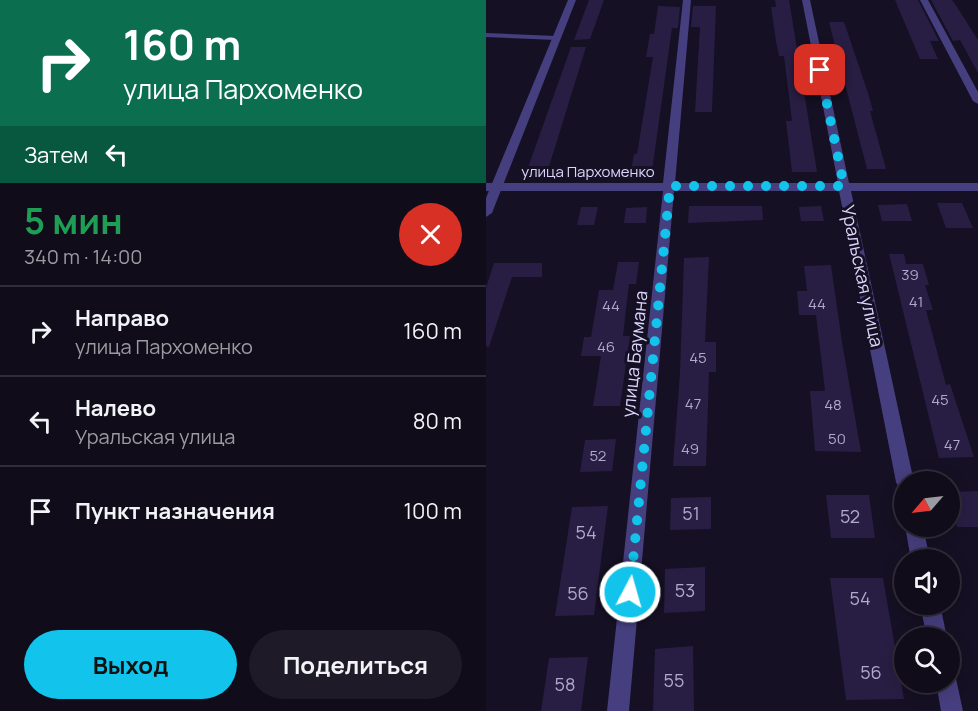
<!DOCTYPE html>
<html lang="ru">
<head>
<meta charset="utf-8">
<style>
  :root { --surface:#100c1a; --page:#1e1a27; --text:#f1f3f6; --muted:#9c9ba2; --line:#302c39; --accent:#12c4eb }
  body { margin:0; font-family:Manrope,sans-serif; background:var(--page); color:var(--text); height:100vh; display:flex; flex-direction:column; font-size:22px; white-space:nowrap }
  * { box-sizing:border-box; margin:0 }
  p { font-size:20px; color:var(--muted) }
  .icon { flex:none; width:33px; height:33px; fill:none; stroke:currentColor; stroke-width:2; stroke-linecap:round; stroke-linejoin:round }
  .map { position:relative; flex:1; overflow:hidden }
  .panel { display:flex; flex-direction:column; background:var(--surface); width:486px }
  .panel>* { flex:none }
  .hud { background:#0b6e4f; color:#fff; overflow:hidden }
  .needle { width:39px; rotate:242deg }
  .controls { position:absolute; left:408px; top:471px; display:grid; gap:12px }
  .controls a { display:grid; place-items:center; width:66px; height:66px; border-radius:50%; background:var(--surface); box-shadow:0 3px 15px #0003,0 0 0 2px var(--line); font-size:30px }
  .pin { position:absolute; display:grid; place-items:center; width:51px; height:51px; color:#fff; margin:-26px; border-radius:12px; box-shadow:0 3px 9px #0006 }
  .me { position:absolute; width:66px; margin:-33px; rotate:6deg; stroke-linejoin:round; filter:drop-shadow(0 0 4px #0008) }
  .turn { display:flex; align-items:center; gap:21px; height:126px; padding:0 24px; font-size:27px }
  .turn .icon { width:78px; height:78px; stroke-width:2.5 }
  .turn b { display:block; font-size:42px; line-height:51px }
  .then { display:flex; align-items:center; height:57px; padding:0 24px; background:#0003; gap:12px; font-size:22px }
  .round { display:grid; place-items:center; flex:none; width:63px; height:63px; border-radius:32px; background:var(--page) }
  .summary { display:flex; align-items:center; justify-content:space-between; height:102px; padding:0 24px }
  h1 { font-size:36px; font-weight:700; line-height:45px; color:#1e9e55 }
  .primary-button { display:flex; gap:12px; margin-top:auto; padding:12px 24px }
  .primary-button a { flex:1; height:69px; border-radius:36px; background:var(--accent); color:#111; font-size:24px; font-weight:700; line-height:69px; text-align:center }
  .primary-button a+a { background:var(--page); color:var(--text) }
  ul { padding:0; list-style:none }
  li { display:flex; align-items:center; gap:18px; height:90px; padding:0 24px; border-top:2px solid var(--line) }
  li div { flex:1 }
  li b { display:block; font-size:22px }
  li em { font-style:normal }
  main { display:flex; flex:1; min-height:0 }
  .map>svg:first-child { display:block }
</style>
</head>
<body>
<main>
<section class="panel">
<div class="hud">
<div class="turn"><svg class="icon" aria-label="right" viewBox="0 0 24 24"><path d="M7 20v-9h11M14 6l5 5-5 5"/></svg><div><b>160 m</b>улица Пархоменко</div></div>
<div class="then">Затем<svg class="icon" aria-label="left" viewBox="0 0 24 24"><path d="M17 20v-9H6M10 6l-5 5 5 5"/></svg></div>
</div>
<div class="summary"><div><h1>5 мин</h1><p>340 m · 14:00</p></div><a class="round" style="background:#d93025;color:#fff"><svg class="icon" aria-label="close" viewBox="0 0 24 24"><path d="M6 6l12 12M18 6L6 18"/></svg></a></div>
<ul>
<li><svg class="icon" aria-label="right" viewBox="0 0 24 24"><path d="M7 20v-9h11M14 6l5 5-5 5"/></svg><div><b>Направо</b><p>улица Пархоменко</p></div><em>160 m</em></li>
<li><svg class="icon" aria-label="left" viewBox="0 0 24 24"><path d="M17 20v-9H6M10 6l-5 5 5 5"/></svg><div><b>Налево</b><p>Уральская улица</p></div><em>80 m</em></li>
<li><svg class="icon" aria-label="arrive" viewBox="0 0 24 24"><path d="M6 21V4h12l-3 4 3 4H6"/></svg><div><b>Пункт назначения</b></div><em>100 m</em></li>
</ul>
<div class="primary-button"><a>Выход</a><a>Поделиться</a></div>
</section>
<div class="map">
<svg width="492" height="711" viewBox="0 0 492 711">
  <rect width="100%" height="100%" fill="#151023"/>
  <path fill="#281e43" d="M 103,0 L 118,0 L 104,39 L 88,40 Z
    M 289,0 L 303,0 L 331,172 L 306,172 L 300,121 L 306,121 L 298,56 L 293,56 L 290,41 L 285,7 L 290,7 Z
    M 409,0 L 432,0 L 453,41 L 444,41 L 452,59 L 434,59 Z
    M 445,0 L 466,0 L 471,7 L 492,40 L 492,73 L 474,40 L 467,41 Z
    M 172,6 L 194,7 L 192,28 L 186,28 L 166,171 L 145,171 L 148,154 L 151,154 L 167,57 L 160,57 L 164,34 L 168,34 Z
    M 207,6 L 230,6 L 226,112 L 209,112 L 214,27 L 205,27 Z
    M 343,22 L 358,22 L 382,93 L 387,111 L 384,111 L 400,169 L 381,169 Z
    M 85,47 L 100,47 L 61,173 L 40,173 Z
    M 451,203 L 476,203 L 487,228 L 460,228 Z
    M 421,204 L 426,221 L 396,221 L 392,205 Z
    M 203,206 L 276,206 L 277,220 L 202,223 Z
    M 335,206 L 338,221 L 315,221 L 313,207 Z
    M 95,207 L 112,207 L 108,225 L 91,225 Z
    M 161,207 L 160,223 L 138,223 L 140,208 Z
    M 403,254 L 418,254 L 420,264 L 437,264 L 443,285 L 439,285 L 447,310 L 440,310 L 460,385 L 464,384 L 488,457 L 453,458 Z
    M 223,257 L 219,342 L 230,342 L 230,372 L 223,372 L 220,466 L 187,466 L 194,373 L 198,258 Z
    M 132,262 L 153,262 L 150,284 L 143,284 L 137,336 L 144,336 L 134,406 L 107,406 L 115,356 L 95,356 L 98,337 L 105,337 L 113,290 L 127,290 Z
    M 8,263 L 56,263 L 56,277 L 26,277 L 3,347 L 0,346 L 0,288 Z
    M 345,265 L 356,342 L 375,452 L 329,451 L 324,391 L 339,391 L 330,315 L 313,315 L 311,291 L 321,291 L 318,266 Z
    M 130,439 L 126,471 L 94,472 L 99,440 Z
    M 492,491 L 492,527 L 471,527 L 464,492 Z
    M 340,495 L 383,495 L 389,538 L 345,538 Z
    M 225,497 L 225,529 L 184,530 L 185,498 Z
    M 122,506 L 108,615 L 69,616 L 86,507 Z
    M 219,567 L 219,611 L 178,613 L 179,569 Z
    M 344,578 L 397,578 L 418,699 L 360,700 Z
    M 207,646 L 208,711 L 167,711 L 169,649 Z
    M 102,657 L 95,711 L 55,711 L 63,658 Z"/>
  <g fill="none" stroke-linecap="round" stroke-linejoin="round">
    <path fill="#463f7f" fill-rule="evenodd" d="M 0,33 L 70,36 L 73,38 L 70,40 L 0,37 Z"/>
    <path fill="#463f7f" fill-rule="evenodd" d="M 197,0 L 205,0 L 189,183 L 352,183 L 316,0 L 324,0 L 363,183 L 492,183 L 492,191 L 365,191 L 428,482 L 418,482 L 418,491 L 413,488 L 410,482 L 353,191 L 188,191 L 143,711 L 121,711 L 177,191 L 0,191 L 0,183 L 177,183 Z
      M 434,0 L 442,0 L 492,92 L 492,104 L 487,101 Z
      M 419,526 L 437,526 L 444,560 L 425,560 Z
      M 434,604 L 454,604 L 461,638 L 441,638 Z
      M 464,672 L 469,674 L 477,711 L 455,711 L 450,682 L 464,682 Z"/>
    <path fill="#463f7f" fill-rule="evenodd" d="M 82,0 L 90,0 L 6,213 L 0,217 L 0,198 Z"/>
  </g>
  <g fill="none" stroke-linecap="round" stroke-linejoin="round">
    <path stroke="#12c4eb" stroke-width="10" stroke-dasharray="0 18" d="M 144,592 L 184,186 L 358,186 L 334,70"/>
  </g>
  <g text-anchor="middle" dominant-baseline="central" stroke-width="6" stroke-linejoin="round" paint-order="stroke">
    <g font-size="15" fill="#ddd6fc" stroke="#151023">
      <text x="102" y="171">улица Пархоменко</text>
    </g>
    <g font-size="15" fill="#b0a8ce">
      <text x="424" y="274">39</text>
      <text x="430" y="301">41</text>
      <text x="331" y="303">44</text>
      <text x="125" y="305">44</text>
      <text x="120" y="346">46</text>
      <text x="212" y="357">45</text>
      <text x="454" y="399">45</text>
      <text x="207" y="403">47</text>
      <text x="347" y="404">48</text>
      <text x="351" y="438">50</text>
      <text x="466" y="444">47</text>
      <text x="204" y="448">49</text>
      <text x="112" y="455">52</text>
    </g>
    <g font-size="18" fill="#ddd6fc" stroke="#151023">
      <text transform="translate(377 276) rotate(78)">Уральская улица</text>
      <text transform="translate(148 354) rotate(-84)">улица Баумана</text>
    </g>
    <g font-size="18" fill="#b0a8ce">
      <text x="205" y="513">51</text>
      <text x="364" y="516">52</text>
      <text x="100" y="532">54</text>
      <text x="199" y="590">53</text>
      <text x="92" y="593">56</text>
      <text x="374" y="598">54</text>
      <text x="385" y="672">56</text>
      <text x="188" y="680">55</text>
      <text x="79" y="684">58</text>
    </g>
  </g>
</svg>
<div class="controls">
<a><svg class="needle" viewBox="-14 -14 28 28"><path d="M0-13l5 13h-10z" fill="#e53935"/><path d="M0 13l5-13h-10z" fill="#9c9ba2"/></svg></a>
<a><svg class="icon" aria-label="sound" viewBox="0 0 24 24"><path d="M4 9h4l5-4v14l-5-4H4zM17 9q2 3 0 6"/></svg></a>
<a><svg class="icon" aria-label="search" viewBox="0 0 24 24"><circle cx="10" cy="10" r="6"/><path d="M15 15l6 6"/></svg></a>
</div>
<div class="pin" style="left:334px;top:70px;background:#d93025"><svg class="icon" aria-label="arrive" viewBox="0 0 24 24"><path d="M6 21V4h12l-3 4 3 4H6"/></svg></div>
<svg class="me" style="left:144px;top:592px" viewBox="-20 -20 40 40"><circle r="17" fill="#12c4eb" stroke="#fff" stroke-width="3"/><path d="M0-11L8 9 0 5-8 9z" fill="#fff"/></svg>
</div>
</main>
</body>
</html>
